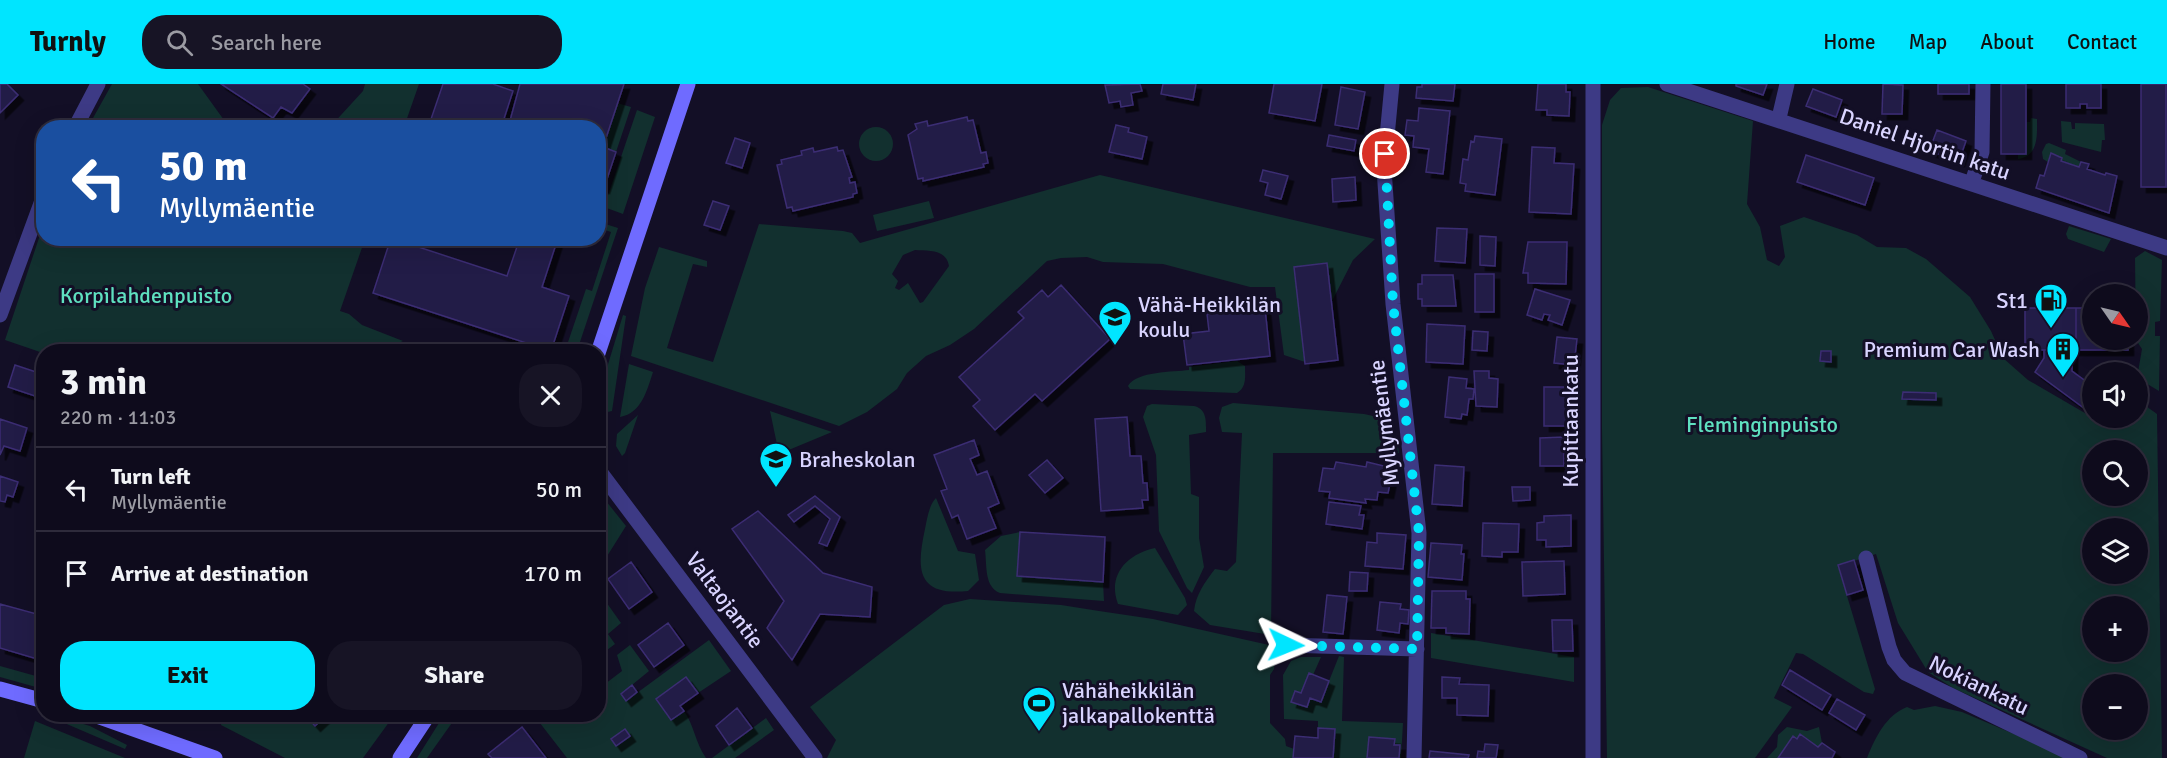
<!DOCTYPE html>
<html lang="en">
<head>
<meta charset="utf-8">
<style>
  :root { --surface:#0e0b1c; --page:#171425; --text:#f1f3f6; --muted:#9b9ba3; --line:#2e2b3b; --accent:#00e5ff }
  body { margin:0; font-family:Signika,sans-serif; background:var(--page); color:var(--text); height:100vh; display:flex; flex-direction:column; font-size:22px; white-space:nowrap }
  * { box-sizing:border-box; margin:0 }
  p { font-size:20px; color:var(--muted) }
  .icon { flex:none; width:33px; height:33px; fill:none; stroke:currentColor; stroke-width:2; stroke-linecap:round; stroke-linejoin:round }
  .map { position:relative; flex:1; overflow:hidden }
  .details { position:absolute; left:36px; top:260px; width:570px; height:378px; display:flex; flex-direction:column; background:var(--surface); border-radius:24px; box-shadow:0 6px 24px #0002,0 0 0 2px var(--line) }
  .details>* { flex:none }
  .guide { position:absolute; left:36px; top:36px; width:570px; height:126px; border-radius:24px; box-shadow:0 6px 24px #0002,0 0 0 2px var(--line); background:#1a4fa0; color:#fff; overflow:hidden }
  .needle { width:39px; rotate:124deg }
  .controls { position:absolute; left:2082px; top:200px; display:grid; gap:12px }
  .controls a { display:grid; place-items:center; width:66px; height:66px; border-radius:50%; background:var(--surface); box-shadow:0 6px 24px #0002,0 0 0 2px var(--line); font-size:30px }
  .pin { position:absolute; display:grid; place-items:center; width:51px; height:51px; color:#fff; margin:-26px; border:3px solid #fff; border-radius:50%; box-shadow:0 2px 6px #0007 }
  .me { position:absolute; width:66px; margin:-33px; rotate:92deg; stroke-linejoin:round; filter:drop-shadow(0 0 4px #0008) }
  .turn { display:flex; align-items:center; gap:21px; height:126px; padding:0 24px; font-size:27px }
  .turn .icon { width:78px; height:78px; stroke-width:2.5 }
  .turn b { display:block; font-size:42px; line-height:51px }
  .round { display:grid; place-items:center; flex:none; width:63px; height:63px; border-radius:24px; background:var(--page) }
  .headline { display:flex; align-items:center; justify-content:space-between; height:102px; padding:0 24px }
  h1 { font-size:36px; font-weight:700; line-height:45px }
  .cta { display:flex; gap:12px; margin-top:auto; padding:12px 24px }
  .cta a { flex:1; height:69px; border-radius:24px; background:var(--accent); color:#111; font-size:24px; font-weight:700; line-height:69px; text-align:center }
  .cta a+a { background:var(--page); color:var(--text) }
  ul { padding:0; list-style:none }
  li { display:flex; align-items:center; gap:18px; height:84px; padding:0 24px; border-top:2px solid var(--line) }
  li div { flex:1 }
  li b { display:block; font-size:22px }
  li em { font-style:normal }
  header { display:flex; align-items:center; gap:36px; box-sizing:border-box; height:84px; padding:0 30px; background:var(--accent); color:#111 }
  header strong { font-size:28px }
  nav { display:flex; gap:33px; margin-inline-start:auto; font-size:21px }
  .search { width:420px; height:54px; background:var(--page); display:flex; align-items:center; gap:15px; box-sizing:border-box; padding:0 21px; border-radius:24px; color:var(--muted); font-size:22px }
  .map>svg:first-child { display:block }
</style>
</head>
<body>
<header>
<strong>Turnly</strong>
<div class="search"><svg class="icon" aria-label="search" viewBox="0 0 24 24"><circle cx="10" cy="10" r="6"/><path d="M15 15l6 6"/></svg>Search here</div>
<nav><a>Home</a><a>Map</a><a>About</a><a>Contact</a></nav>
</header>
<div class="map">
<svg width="2167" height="674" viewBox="0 0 2167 674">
  <defs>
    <filter id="shadow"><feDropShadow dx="5.5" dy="5.5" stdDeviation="0" flood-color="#0009"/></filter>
  </defs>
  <rect width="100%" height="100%" fill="#130f26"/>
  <path fill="#12302f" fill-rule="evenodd" d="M 112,0 L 198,0 L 229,43 L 88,43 Z
    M 365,0 L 419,0 L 404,43 L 330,43 L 363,7 Z
    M 1648,3 L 1753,37 L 1747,120 L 1760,143 L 1767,176 L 1779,182 L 1785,173 L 1780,142 L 1804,133 L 1857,151 L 1877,163 L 1906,164 L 1926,175 L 1970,213 L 1991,247 L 2003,274 L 2028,296 L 2102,339 L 2114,333 L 2138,333 L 2138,322 L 2143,320 L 2157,330 L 2162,674 L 2107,674 L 1953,604 L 1928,588 L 1898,539 L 1876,470 L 1838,482 L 1875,605 L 1873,610 L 1864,608 L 1803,570 L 1796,569 L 1774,614 L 1792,623 L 1755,674 L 1607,674 L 1602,345 L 1602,41 L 1610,16 L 1621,4 ZM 2092,366 L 2138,366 L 2138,411 L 2092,411 ZM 2092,444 L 2138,444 L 2138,489 L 2092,489 ZM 2092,522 L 2138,522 L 2138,567 L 2092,567 ZM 2092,600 L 2138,600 L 2138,645 L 2092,645 Z
    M 617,19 L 631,23 L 616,68 L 603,63 Z
    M 637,26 L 655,33 L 623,130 L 604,123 Z
    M 2031,34 L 2037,35 C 2037,51 2039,72 2018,75 L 2018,70 L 2026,70 L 2026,38 L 2030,38 Z
    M 2061,37 L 2071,38 L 2072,45 L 2075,45 L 2075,39 L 2104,40 L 2105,56 L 2102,56 L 2101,68 L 2062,58 Z
    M859 60a17 17 0 1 1 34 0a17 17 0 1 1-34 0Z
    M 2049,59 L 2066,66 L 2065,70 L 2081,78 L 2079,83 L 2061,77 L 2062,74 L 2052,69 L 2048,78 L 2043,75 L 2042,68 L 2046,60 Z
    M 1100,91 L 1375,155 L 1353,176 L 1332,217 L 1327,179 L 1305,278 L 1284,271 L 1275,203 L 1250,203 L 1163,180 L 1103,178 L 1087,173 L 1061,174 L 1047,177 L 974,245 L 950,261 L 926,272 L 907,289 L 897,305 L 867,328 L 839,342 L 631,272 L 645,204 L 659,163 L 707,177 L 707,183 L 693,180 L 667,264 L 713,278 L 759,140 L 843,147 L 852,149 L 860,159 ZM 915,166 C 929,167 946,165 949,182 L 923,218 L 920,219 L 908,199 L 899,206 L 895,204 L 898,197 L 892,190 L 903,171 Z
    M 929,117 L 934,134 L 877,147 L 873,131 Z
    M 599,138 L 618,144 L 577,267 L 565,267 L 586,205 L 592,207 L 611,148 L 599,144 Z
    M 43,142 L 44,154 L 365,155 L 340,227 L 349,230 L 362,241 L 403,257 L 379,267 L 43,269 L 5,256 Z
    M 2069,142 L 2111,155 L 2104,168 L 2068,155 L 2066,150 Z
    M 2145,167 L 2162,176 L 2160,237 L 2155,238 L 2155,252 L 2160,252 L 2159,307 L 2144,298 L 2138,288 L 2142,265 L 2136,256 L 2135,174 Z
    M 623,231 L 626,232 L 612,327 L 599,330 L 599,310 Z
    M 1237,277 L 1245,282 C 1245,292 1247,303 1237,309 L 1130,305 L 1128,302 C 1137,287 1173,288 1189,286 L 1189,283 Z
    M 629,280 L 653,288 C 647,306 642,329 620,333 Z
    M 1233,319 L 1364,330 C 1390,335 1396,343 1399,369 L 1273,369 L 1271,551 L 1210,541 L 1194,527 C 1196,510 1205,498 1215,485 L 1227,487 L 1236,478 L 1242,349 L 1222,348 L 1219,334 L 1222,323 Z
    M 1152,320 L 1194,322 C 1207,325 1206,337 1206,348 L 1189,351 L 1191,410 L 1199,413 L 1199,454 L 1204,483 L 1192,509 L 1187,504 L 1159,447 L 1156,371 L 1143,333 L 1147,322 Z
    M 770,327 L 832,348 L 779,370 Z
    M 638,331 L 625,369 L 622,372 L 616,362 L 617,350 Z
    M 598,407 L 626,442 L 599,485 L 598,485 Z
    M 936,414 L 958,467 L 975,470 L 979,496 L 968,507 C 917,512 916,486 925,445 C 927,435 929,421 936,414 Z
    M 1020,448 L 1018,492 L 1103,498 L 1104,517 L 1000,509 C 984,503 987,481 985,466 L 1001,452 Z
    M 1155,464 L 1185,514 L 1187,521 L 1178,531 L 1118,520 C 1107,491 1127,470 1155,464 Z
    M 599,508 L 621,539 L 608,550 L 615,560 L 599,572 Z
    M 970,515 L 1061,521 L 1099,527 L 1153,535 L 1269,561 L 1276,568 L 1274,585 L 1270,591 L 1270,639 L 1285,655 L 1286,662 L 1294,665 L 1293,674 L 827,674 L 836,656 L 810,623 L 944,521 Z
    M 1431,549 L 1574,573 L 1574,598 L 1431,574 Z
    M 709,556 L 731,587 L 698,609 L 686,593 L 671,636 L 684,627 C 694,641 695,658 706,674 L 567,674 L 533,630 L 598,630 L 599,600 L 601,603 L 622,587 L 617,571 L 630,561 L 649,587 L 621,610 L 626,617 Z
    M 1339,572 L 1344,573 L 1342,637 L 1403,639 L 1401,674 L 1399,674 L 1400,661 L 1394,661 L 1394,655 L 1369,653 L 1367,674 L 1333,674 L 1335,645 L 1318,644 L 1318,637 L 1284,635 L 1283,591 L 1291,577 L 1301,573 L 1321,573 L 1313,591 L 1309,590 L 1301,609 L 1295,607 L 1291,617 L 1306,623 L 1310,614 L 1329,597 Z
    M 0,582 L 43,594 L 43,605 L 0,593 Z
    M 1935,622 L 1962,628 L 2071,674 L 1867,674 C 1875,654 1886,631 1907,623 L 1914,626 Z
    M 50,630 L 90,642 L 127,661 L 125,665 L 48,632 Z
    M 222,630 L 288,630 L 297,640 L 305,632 L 315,642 L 328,630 L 395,630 L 363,674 L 285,674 L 221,641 Z
    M 448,634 L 454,636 L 427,674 L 417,674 L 439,639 Z
    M 766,634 L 774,646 L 735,674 L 712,674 Z
    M 35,637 L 125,674 L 24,674 Z
    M 1787,643 L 1807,647 L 1819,643 L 1822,659 L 1818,663 L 1800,650 L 1797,655 L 1794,653 L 1778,674 L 1767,674 L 1777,663 L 1778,651 Z"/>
  <path fill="#241b47" stroke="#3b2d73" stroke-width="1.5" filter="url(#shadow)" d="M 0,0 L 7,0 L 18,11 L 0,29 Z
    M 221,0 L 303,0 L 310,5 L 292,29 L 281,23 L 273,34 Z
    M 443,0 L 493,0 L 513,7 L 501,44 L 428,44 Z
    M 520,0 L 624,0 L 603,63 L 616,68 L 604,104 L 598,102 L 598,44 L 508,44 Z
    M 1140,0 L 1142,7 L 1131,9 L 1133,21 L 1121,23 L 1120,17 L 1109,19 L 1105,1 Z
    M 1163,0 L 1196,0 L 1193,16 L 1161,10 Z
    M 1274,0 L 1322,0 L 1315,37 L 1269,29 Z
    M 1422,0 L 1455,0 L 1453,17 L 1416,14 L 1417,3 L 1422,3 Z
    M 1538,0 L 1566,0 L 1566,8 L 1570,8 L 1569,32 L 1547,31 L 1547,26 L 1536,26 Z
    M 1736,0 L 1767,0 L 1763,11 L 1736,2 Z
    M 1883,0 L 1903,1 L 1902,30 L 1882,30 Z
    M 1938,0 L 1969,0 L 1969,10 L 1938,10 Z
    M 2001,0 L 2026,0 L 2026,70 L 2001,70 Z
    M 2066,0 L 2101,0 L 2101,24 L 2087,24 L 2087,20 L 2080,20 L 2080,24 L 2066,24 Z
    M 2141,0 L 2166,0 L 2166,103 L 2141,103 Z
    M 1341,3 L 1365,8 L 1358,45 L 1335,41 Z
    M 1813,5 L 1842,16 L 1836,33 L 1806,22 Z
    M 1419,24 L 1450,27 L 1443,90 L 1426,88 L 1429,65 L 1413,63 L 1414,52 L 1405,51 L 1407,36 L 1418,37 Z
    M 967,33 L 968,37 L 973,36 L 981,69 L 986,68 L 988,79 L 983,80 L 984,83 L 923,97 L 923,94 L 918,95 L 908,51 L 917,45 L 915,40 L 927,37 L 928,42 Z
    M 1116,41 L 1129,44 L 1128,48 L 1147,53 L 1142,75 L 1109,68 Z
    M 1937,46 L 1966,57 L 1959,77 L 1929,67 Z
    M 1329,51 L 1356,56 L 1354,67 L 1327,62 Z
    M 1475,52 L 1502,55 L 1495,111 L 1465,107 L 1466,100 L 1460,99 L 1463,75 L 1468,76 L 1471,57 L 1474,58 Z
    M 735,54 L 750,59 L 742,84 L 726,79 Z
    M 837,63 L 838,67 L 843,66 L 852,93 L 849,94 L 850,99 L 855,98 L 857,109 L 853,110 L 853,113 L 793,127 L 792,123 L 787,124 L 777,81 L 782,80 L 781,76 L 802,71 L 801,67 L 813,64 L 814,68 Z
    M 1532,63 L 1555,64 L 1554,79 L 1574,80 L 1571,130 L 1529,128 Z
    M 2051,69 L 2062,74 L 2061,77 L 2079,83 L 2081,78 L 2089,80 L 2087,85 L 2105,91 L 2106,89 L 2117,92 L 2109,129 L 2036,104 L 2040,91 L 2044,92 Z
    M 1806,71 L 1874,94 L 1865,121 L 1797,98 Z
    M 1263,86 L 1288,92 L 1281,115 L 1265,111 L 1268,99 L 1260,97 Z
    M 1355,93 L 1356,116 L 1333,118 L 1332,95 Z
    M 713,117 L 729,122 L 720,146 L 704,141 Z
    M 1437,144 L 1467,145 L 1465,179 L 1435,177 Z
    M 1480,152 L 1496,153 L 1495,182 L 1480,181 Z
    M 391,154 L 507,192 L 520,154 L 558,154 L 542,203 L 569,212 L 551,267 L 373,209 Z
    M 1528,158 L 1567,158 L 1566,200 L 1528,199 L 1528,189 L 1523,189 Z
    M 1327,179 L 1338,276 L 1305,280 L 1294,183 Z
    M 1475,190 L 1494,190 L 1494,228 L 1475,228 Z
    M 1422,191 L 1453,191 L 1456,222 L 1422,222 L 1422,215 L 1418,215 L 1418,200 L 1422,200 Z
    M 1061,201 L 1110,255 L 1042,317 L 1035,310 L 995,346 L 973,322 L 980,316 L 959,293 L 1024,234 L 1018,228 L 1042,206 L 1048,213 Z
    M 1535,205 L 1570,216 L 1562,241 L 1548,236 L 1550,231 L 1544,230 L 1542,236 L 1527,231 Z
    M 1265,224 L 1270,272 L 1187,281 L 1183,250 L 1209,247 L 1207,230 Z
    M 2025,224 L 2076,224 L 2076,266 L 2025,266 Z
    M 2076,224 L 2092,224 L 2092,255 L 2128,255 L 2128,266 L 2076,266 Z
    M 1427,240 L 1465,242 L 1463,280 L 1426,278 Z
    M 1473,247 L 1488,248 L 1487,267 L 1472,266 Z
    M 1557,253 L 1577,255 L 1574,281 L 1554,279 Z
    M 2044,266 L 2072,266 L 2072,287 L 2091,301 L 2087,306 L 2092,310 L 2092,330 L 2035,288 L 2044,274 Z
    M 1821,267 L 1831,267 L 1831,278 L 1820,277 Z
    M 15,281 L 39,289 L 40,285 L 44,286 L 44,315 L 8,303 Z
    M 1474,287 L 1489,287 L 1489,294 L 1498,295 L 1497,323 L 1476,322 Z
    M 1449,293 L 1467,295 L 1466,304 L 1474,305 L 1473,315 L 1469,315 L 1467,331 L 1462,330 L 1461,335 L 1445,333 Z
    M 1544,303 L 1568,303 L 1568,342 L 1544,342 Z
    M 1903,308 L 1936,309 L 1936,316 L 1902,315 Z
    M 1127,333 L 1130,372 L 1141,372 L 1143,399 L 1147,399 L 1148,416 L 1142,416 L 1143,424 L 1101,427 L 1095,335 Z
    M 0,335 L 27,344 L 20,367 L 4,362 L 0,371 Z
    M 1564,353 L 1564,382 L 1540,382 L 1540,354 Z
    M 974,356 L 979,371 L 970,375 L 977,391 L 987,387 L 999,419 L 988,424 L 996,444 L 967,455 L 958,431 L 952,434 L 941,407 L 947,405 L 934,371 Z
    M 1047,376 L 1063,394 L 1045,409 L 1029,391 Z
    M 1336,378 L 1366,383 L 1367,378 L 1388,383 L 1387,389 L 1392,390 L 1388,409 L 1378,408 L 1377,416 L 1365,415 L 1366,419 L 1329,414 L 1330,408 L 1319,407 L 1323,384 L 1334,385 Z
    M 1435,381 L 1464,383 L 1462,422 L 1432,420 Z
    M 0,392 L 18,398 L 13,413 L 7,411 L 5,418 L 0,417 Z
    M 1512,403 L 1530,403 L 1530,416 L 1513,417 Z
    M 815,412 L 840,433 L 827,462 L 819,459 L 830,435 L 815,422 L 794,438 L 788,431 Z
    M 1329,418 L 1361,422 L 1359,431 L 1364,431 L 1362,445 L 1326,440 Z
    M 758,427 L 823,489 L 872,503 L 870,533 L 820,530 L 792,576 L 767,544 L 784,517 L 732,445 Z
    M 1571,431 L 1571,462 L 1546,463 L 1546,456 L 1537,456 L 1537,439 L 1544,438 L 1544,432 Z
    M 1483,439 L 1519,440 L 1518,468 L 1502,468 L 1502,473 L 1482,472 Z
    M 1020,448 L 1105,453 L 1103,498 L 1017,492 Z
    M 1377,449 L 1406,451 L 1403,485 L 1365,482 L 1367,458 L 1377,459 Z
    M 1431,459 L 1462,461 L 1461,470 L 1464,470 L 1462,496 L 1428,493 Z
    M 1854,476 L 1863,506 L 1847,511 L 1838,481 Z
    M 1564,477 L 1565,510 L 1523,512 L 1522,478 Z
    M 631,478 L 652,508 L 629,525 L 608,495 Z
    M 1350,488 L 1368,489 L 1367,507 L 1349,507 Z
    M 1432,507 L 1466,507 L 1466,515 L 1470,515 L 1469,550 L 1446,549 L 1446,544 L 1431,544 Z
    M 1327,511 L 1347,513 L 1343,550 L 1323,548 Z
    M 1380,518 L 1401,520 L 1400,525 L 1409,526 L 1408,540 L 1400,539 L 1399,549 L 1377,546 Z
    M 0,520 L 44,532 L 44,577 L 0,564 Z
    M 1552,536 L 1572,536 L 1573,567 L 1553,567 Z
    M 668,539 L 684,561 L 654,583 L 638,561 Z
    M 1790,586 L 1831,611 L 1822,626 L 1782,601 Z
    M 1309,589 L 1329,597 L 1321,618 L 1310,614 L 1307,623 L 1291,618 L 1295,607 L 1301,609 Z
    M 686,593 L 698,609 L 680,622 L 684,627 L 671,636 L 656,615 Z
    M 1442,593 L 1460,594 L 1459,600 L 1489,601 L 1488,632 L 1457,631 L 1457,614 L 1442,614 Z
    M 632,601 L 637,608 L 626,617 L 621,610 Z
    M 1837,615 L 1865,631 L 1856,646 L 1829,629 Z
    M 737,624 L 752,644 L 729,661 L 716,642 Z
    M 304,630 L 328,630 L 315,642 Z
    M 522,643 L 546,674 L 492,674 L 488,670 Z
    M 1318,644 L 1335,645 L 1333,674 L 1293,674 L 1295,652 L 1318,654 Z
    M 625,645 L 630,652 L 616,662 L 611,655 Z
    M 1800,650 L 1818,663 L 1822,659 L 1835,668 L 1832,674 L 1778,674 L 1793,652 L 1797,655 Z
    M 1369,653 L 1395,655 L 1394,661 L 1400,661 L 1399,674 L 1367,674 Z
    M 1485,660 L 1498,661 L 1496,674 L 1477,674 L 1478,667 L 1484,668 Z
    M 1430,667 L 1469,671 L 1468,674 L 1429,674 Z"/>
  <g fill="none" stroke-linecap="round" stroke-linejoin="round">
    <path stroke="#3d3a85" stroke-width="15" d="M 1392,0 L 1384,84 L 1393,220 L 1419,449 L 1414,674
      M 1593,0 L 1593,674
      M 1667,0 L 2167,164
      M 1779,34 L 1787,0
      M 75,44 L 98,0
      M 1972,98 L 1982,68 L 1983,0
      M 0,231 L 44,111
      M 598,385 L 815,674
      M 1866,474 L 1889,563 L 1894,576 L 1905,589 L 2080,674
      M 1286,561 L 1417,565"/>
    <path stroke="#6f6bff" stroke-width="15" d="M 598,269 L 688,0
      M 0,605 L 44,617
      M 91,630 L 215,674
      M 400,674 L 429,630"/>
  </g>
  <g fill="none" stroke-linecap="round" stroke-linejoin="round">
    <path stroke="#00e5ff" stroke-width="10" stroke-dasharray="0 18" d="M 1286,561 L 1417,565 L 1419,449 L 1393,220 L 1385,70"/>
  </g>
  <defs>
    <symbol id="fuel-pin" viewBox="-11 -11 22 30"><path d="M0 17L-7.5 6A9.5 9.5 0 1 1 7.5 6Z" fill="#00e5ff" stroke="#130f26"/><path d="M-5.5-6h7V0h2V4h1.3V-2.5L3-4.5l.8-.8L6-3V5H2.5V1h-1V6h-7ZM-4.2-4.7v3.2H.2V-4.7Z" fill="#111"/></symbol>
    <symbol id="school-pin" viewBox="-11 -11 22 30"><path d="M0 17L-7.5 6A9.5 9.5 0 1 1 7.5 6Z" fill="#00e5ff" stroke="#130f26"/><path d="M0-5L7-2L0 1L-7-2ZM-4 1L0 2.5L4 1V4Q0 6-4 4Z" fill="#111"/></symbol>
    <symbol id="building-pin" viewBox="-11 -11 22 30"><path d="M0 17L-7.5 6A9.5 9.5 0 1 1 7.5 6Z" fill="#00e5ff" stroke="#130f26"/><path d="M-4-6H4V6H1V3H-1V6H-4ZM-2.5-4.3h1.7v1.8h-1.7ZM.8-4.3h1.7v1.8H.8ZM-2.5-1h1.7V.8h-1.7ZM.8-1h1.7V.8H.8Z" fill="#111"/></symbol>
    <symbol id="stadium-pin" viewBox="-11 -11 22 30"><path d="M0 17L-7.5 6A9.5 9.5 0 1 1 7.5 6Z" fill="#00e5ff" stroke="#130f26"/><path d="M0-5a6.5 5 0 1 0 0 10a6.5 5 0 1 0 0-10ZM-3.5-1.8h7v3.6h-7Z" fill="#111"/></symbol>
  </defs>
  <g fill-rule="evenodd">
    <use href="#fuel-pin" x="2032" y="197" width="38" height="52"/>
    <use href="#school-pin" x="1096" y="214" width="38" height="52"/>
    <use href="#building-pin" x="2044" y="246" width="38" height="52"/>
    <use href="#school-pin" x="757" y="356" width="38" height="52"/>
    <use href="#stadium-pin" x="1020" y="600" width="38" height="52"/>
  </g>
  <g text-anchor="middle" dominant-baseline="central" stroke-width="6" stroke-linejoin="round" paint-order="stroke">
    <g font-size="22" fill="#d9d4ff" stroke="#130f26">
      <text transform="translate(1925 60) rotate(19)">Daniel Hjortin katu</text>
      <text transform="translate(1570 337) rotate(-90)">Kupittaankatu</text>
      <text transform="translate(1384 339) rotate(-97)">Myllymäentie</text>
      <text transform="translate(725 516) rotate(53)">Valtaojantie</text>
      <text transform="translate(1979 601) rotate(26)">Nokiankatu</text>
    </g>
    <g font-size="22" fill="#5fe0c0" stroke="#130f26">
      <text x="146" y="211">Korpilahdenpuisto</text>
      <text x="1762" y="340">Fleminginpuisto</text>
    </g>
    <g font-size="22" fill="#d9d4ff" stroke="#130f26" text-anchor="start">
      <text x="2028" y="216" text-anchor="end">St1</text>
      <text x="1138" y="220">Vähä-Heikkilän<tspan x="1138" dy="25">koulu</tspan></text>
      <text x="2040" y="265" text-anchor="end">Premium Car Wash</text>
      <text x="799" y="375">Braheskolan</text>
      <text x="1062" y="606">Vähäheikkilän<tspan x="1062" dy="25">jalkapallokenttä</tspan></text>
    </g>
  </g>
</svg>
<div class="controls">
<a><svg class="needle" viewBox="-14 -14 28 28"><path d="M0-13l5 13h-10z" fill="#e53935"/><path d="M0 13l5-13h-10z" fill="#9b9ba3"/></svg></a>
<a><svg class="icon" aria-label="sound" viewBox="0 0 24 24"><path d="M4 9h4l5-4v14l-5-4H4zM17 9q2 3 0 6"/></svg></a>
<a><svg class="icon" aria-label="search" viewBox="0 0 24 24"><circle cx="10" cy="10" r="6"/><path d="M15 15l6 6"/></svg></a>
<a><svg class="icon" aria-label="layers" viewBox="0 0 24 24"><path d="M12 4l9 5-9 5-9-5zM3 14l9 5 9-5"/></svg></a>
<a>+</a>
<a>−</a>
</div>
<div class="pin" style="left:1385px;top:70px;background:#d93025"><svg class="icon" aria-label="arrive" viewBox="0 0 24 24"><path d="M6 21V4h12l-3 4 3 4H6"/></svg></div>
<svg class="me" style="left:1286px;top:561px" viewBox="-20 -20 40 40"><path d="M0-17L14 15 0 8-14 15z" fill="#00e5ff" stroke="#fff" stroke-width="4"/></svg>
<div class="guide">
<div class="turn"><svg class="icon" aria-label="left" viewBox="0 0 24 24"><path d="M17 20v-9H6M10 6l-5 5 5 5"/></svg><div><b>50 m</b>Myllymäentie</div></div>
</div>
<section class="details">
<div class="headline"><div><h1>3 min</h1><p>220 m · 11:03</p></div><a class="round"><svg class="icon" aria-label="close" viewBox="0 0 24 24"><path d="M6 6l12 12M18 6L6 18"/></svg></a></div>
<ul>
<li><svg class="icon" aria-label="left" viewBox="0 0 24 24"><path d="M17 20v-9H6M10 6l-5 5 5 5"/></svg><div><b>Turn left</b><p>Myllymäentie</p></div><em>50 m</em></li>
<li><svg class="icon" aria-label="arrive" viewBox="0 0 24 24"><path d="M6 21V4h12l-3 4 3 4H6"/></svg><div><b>Arrive at destination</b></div><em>170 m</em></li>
</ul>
<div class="cta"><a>Exit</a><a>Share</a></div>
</section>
</div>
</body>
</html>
